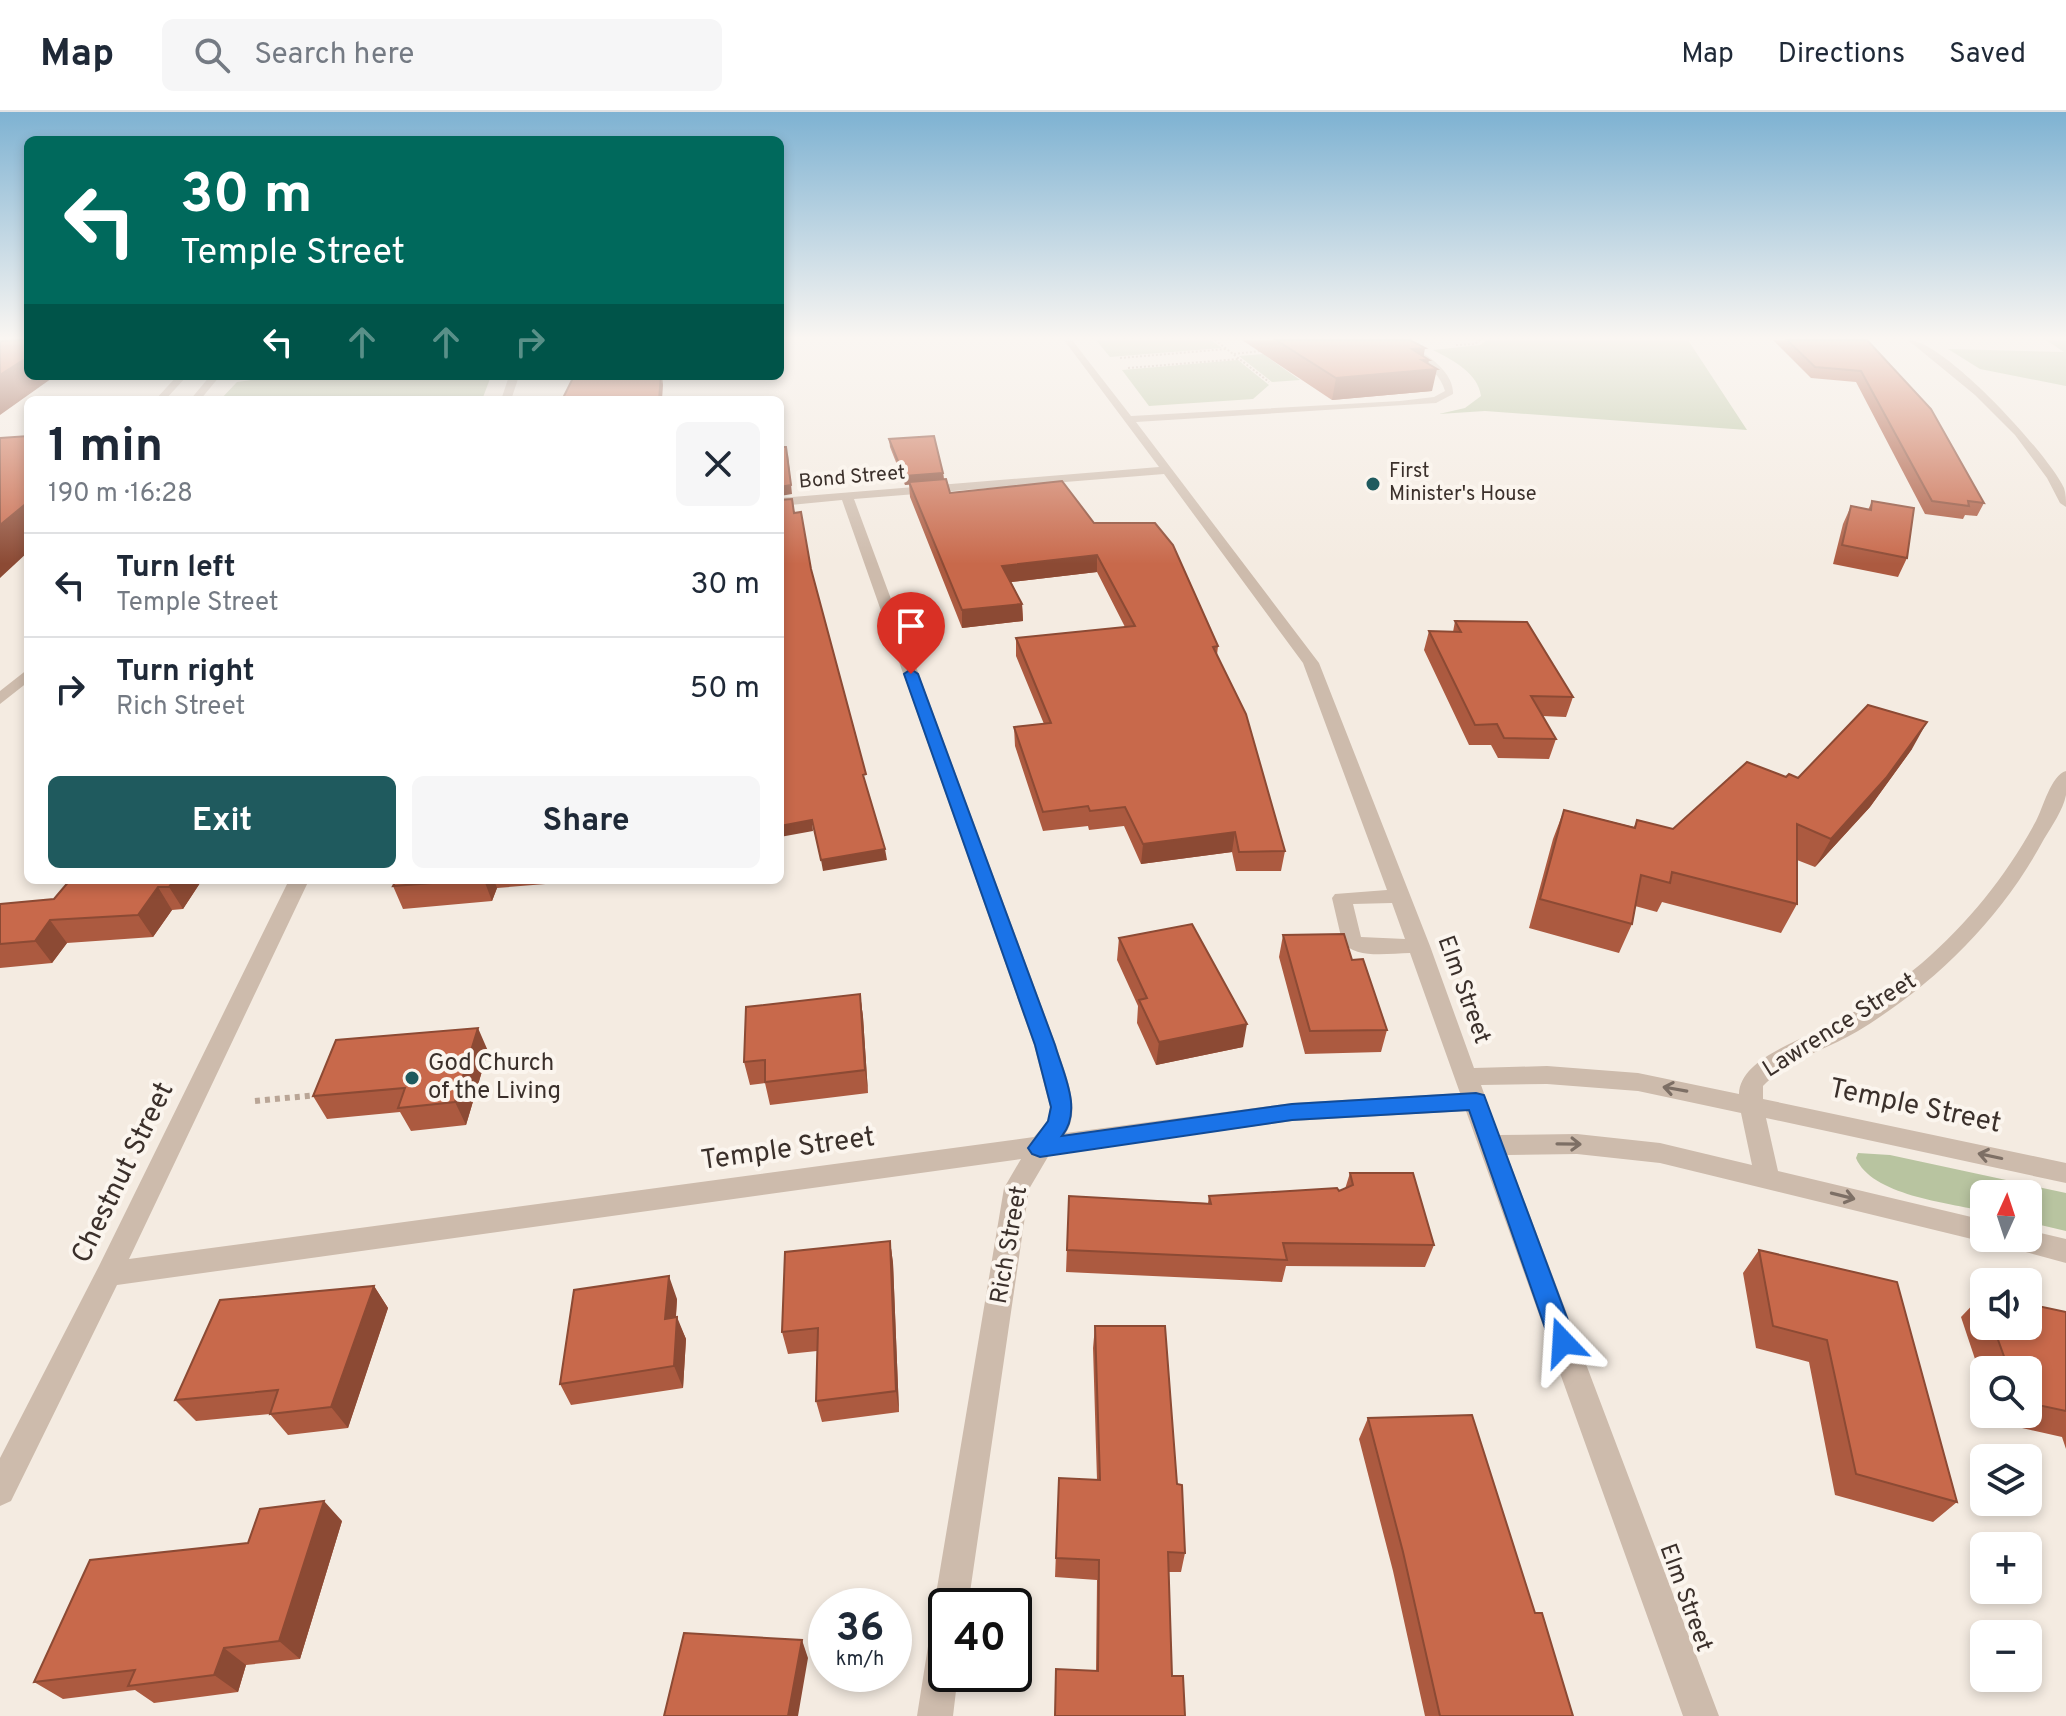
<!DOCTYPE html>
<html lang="en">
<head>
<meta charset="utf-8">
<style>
  :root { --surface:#fff; --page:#f6f6f7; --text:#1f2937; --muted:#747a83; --line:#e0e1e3; --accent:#1f5a5e }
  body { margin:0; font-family:Overpass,sans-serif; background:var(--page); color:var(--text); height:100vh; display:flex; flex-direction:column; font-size:30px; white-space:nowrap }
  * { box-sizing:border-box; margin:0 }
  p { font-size:26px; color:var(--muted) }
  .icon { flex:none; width:44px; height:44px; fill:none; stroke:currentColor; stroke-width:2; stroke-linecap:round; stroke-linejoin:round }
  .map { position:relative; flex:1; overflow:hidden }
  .drawer { position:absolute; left:24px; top:284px; width:760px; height:488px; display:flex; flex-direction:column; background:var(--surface); border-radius:12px; box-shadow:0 4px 12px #0003 }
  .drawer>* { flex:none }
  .top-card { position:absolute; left:24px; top:24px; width:760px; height:244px; border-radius:12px; box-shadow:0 4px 12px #0003; background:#00695c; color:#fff; overflow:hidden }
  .needle { width:52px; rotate:3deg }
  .tools { position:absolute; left:1970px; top:1068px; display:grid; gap:16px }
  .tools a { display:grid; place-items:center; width:72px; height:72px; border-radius:12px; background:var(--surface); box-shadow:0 4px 12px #0003; font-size:40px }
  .speed { position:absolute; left:808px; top:1476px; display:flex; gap:16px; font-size:40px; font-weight:700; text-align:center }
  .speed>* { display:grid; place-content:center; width:104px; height:104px; border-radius:50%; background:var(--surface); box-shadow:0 4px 12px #0003; line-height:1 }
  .speed small { font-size:20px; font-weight:400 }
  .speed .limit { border:4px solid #111; border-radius:12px; background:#fff; color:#111 }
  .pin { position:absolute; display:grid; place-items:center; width:68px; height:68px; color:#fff; margin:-82px -34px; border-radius:50% 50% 50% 0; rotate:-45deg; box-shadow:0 0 8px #0007 }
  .pin .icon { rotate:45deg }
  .me { position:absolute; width:88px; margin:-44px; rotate:340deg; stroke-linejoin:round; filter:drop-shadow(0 0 6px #0008) }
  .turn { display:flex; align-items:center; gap:28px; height:168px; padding:0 24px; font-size:36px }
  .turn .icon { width:104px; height:104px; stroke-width:2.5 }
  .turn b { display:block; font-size:56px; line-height:68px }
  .lanes { display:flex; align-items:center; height:76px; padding:0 24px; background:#0003; justify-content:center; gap:40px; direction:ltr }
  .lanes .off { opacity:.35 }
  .round { display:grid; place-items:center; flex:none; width:84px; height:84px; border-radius:12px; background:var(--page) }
  .summary { display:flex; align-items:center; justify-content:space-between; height:136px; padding:0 24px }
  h1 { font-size:48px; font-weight:700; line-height:60px }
  .action { display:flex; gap:16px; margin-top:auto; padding:16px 24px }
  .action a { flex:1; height:92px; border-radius:12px; background:var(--accent); color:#fff; font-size:32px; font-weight:700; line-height:92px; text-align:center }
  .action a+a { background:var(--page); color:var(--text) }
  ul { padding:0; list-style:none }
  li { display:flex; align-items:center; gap:24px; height:104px; padding:0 24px; border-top:2px solid var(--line) }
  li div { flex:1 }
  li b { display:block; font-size:30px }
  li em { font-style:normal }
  header { display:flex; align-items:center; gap:48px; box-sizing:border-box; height:112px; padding:0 40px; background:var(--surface); border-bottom:2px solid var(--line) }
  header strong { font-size:38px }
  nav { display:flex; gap:44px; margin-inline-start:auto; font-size:28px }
  .search { width:560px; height:72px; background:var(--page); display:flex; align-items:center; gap:20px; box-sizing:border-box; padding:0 28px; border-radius:12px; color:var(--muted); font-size:30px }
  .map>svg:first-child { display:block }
</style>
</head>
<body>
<header>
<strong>Map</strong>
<div class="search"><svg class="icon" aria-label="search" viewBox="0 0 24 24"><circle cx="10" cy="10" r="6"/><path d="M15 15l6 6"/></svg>Search here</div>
<nav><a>Map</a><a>Directions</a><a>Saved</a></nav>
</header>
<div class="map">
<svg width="2066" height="1604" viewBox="0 0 2066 1604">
  <rect width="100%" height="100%" fill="#f4ebe1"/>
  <path fill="#b8c4a0" d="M 1096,228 L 1211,228 L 1222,236 L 1110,245 Z
    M 1487,228 L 1688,228 L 1747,318 L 1485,299 L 1439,302 L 1465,296 L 1481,284 C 1478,261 1453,248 1433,238 L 1480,233 Z
    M 2046,228 L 2066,228 L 2066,274 L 1980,257 L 1948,237 L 2064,240 Z
    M 1263,242 L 1300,268 L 1272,270 L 1239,244 Z
    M 1238,248 L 1269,273 L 1253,287 L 1149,294 L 1122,258 Z
    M 242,264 L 491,264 L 482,288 L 220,288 L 237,270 L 251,268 L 239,268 Z
    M 1858,1041 L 1890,1043 L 2066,1081 L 2066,1119 L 2028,1110 L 2028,1082 L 1984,1082 L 1984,1099 C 1948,1091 1871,1083 1856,1046 Z"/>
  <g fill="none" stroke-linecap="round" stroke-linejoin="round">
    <path stroke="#b9a596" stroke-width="2" stroke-dasharray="2 2" stroke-linecap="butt" d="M 1215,228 L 1269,270
      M 1456,233 L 1475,232 L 1480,228
      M 1234,242 L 1260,239
      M 1120,246 L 1227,237
      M 1128,256 L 1239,247"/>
    <path stroke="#b9a596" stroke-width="6" stroke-dasharray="5 5" stroke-linecap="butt" d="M 255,989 L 317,983"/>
    <path fill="#cdbbac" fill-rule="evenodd" d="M 1064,228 L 1072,228 L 1131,304 L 1400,289 L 1434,285 L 1445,279 C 1437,250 1405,245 1385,228 C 1409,228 1455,255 1453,282 L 1436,291 L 1136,310 L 1319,551 L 1430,834 L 1474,956 L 1547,954 L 1638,961 L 1739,982 C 1740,943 1813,925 1842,907 C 1870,891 1897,872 1922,851 C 1969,810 2006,764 2036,709 C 2043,696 2051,663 2066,659 C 2066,666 2066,676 2066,683 C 2063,698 2052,714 2044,727 C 2001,807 1935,872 1858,919 C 1826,938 1789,947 1763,974 L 1763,987 L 2066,1051 L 2066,1071 L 1766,1006 L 1778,1059 L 1984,1108 L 1984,1126 L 1993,1127 L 1984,1130 L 1660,1051 L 1577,1042 L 1507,1043 L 1719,1604 L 1683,1604 L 1466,999 L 1292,1009 L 1049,1043 L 1029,1077 L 968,1494 L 946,1494 L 946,1509 L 939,1506 L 934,1494 L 1004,1076 L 1021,1047 L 117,1173 L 11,1389 L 0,1394 L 0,1346 L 99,1154 L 289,768 L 309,768 L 129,1147 L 1034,1025 L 1048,1009 L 1050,995 L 1034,933 L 842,388 L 780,394 L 780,386 L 1159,355 ZM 1164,362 L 1303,551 L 1387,778 L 1335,782 L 1332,786 L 1342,829 C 1355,848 1389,841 1410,841 L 1460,981 L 1292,991 L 1066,1021 C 1082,995 1064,960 1056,933 L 854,387 ZM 1392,791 L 1405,827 L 1361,825 L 1353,792 ZM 1547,972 L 1638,979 L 1741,1001 L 1752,1053 L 1660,1031 L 1577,1022 L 1499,1023 L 1481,973 Z
      M 1908,228 C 1944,228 2048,342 2064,376 C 2066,382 2066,388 2066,395 L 2060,391 L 2047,366 L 2015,323 L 1975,283 Z
      M 177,264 L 187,264 L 165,288 L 155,288 Z
      M 210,264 L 220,264 L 200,288 L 190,288 Z
      M 509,264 L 519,264 L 511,288 L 501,288 Z
      M 28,557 L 28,570 L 0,592 L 0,579 Z
      M 2028,1118 L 2066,1127 L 2066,1151 L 2004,1134 L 2000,1126 L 2028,1126 Z
      M 946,1511 L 946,1562 L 958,1562 L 953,1604 L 917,1604 L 929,1528 L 934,1516 Z"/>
  </g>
  <path fill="#ac5a40" d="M 1242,228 L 1410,228 L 1429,252 L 1432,279 L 1332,288 Z
    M 1773,228 L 1867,228 L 1984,391 L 1977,404 L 1965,403 L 1963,407 L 1925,402 L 1856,270 L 1811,266 Z
    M 889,327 L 943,361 L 944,367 L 950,381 L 1094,411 L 1218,534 L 1217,543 L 1285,739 L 1281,759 L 1236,759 L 1232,740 L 1141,752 L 1124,714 L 1089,718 L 1088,714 L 1043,719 L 1015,634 L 1014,615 L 1044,612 L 1016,544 L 1016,526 L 1125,515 L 1097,460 L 1011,470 L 1022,492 L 1023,509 L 962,516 L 910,385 L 909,372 L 905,373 L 890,335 Z
    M 1872,389 L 1907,446 L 1898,465 L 1833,452 L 1843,412 L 1851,394 L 1868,398 Z
    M 1455,509 L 1573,585 L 1566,605 L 1542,604 L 1556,627 L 1549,647 L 1498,646 L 1491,633 L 1469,633 L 1424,538 L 1429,519 L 1453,520 Z
    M 1912,637 L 1870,695 L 1815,755 L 1797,748 L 1797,792 L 1781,821 L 1662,790 L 1657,800 L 1635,794 L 1632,812 L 1619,841 L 1529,816 L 1553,727 L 1564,698 L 1634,715 L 1637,708 L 1673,717 L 1786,665 L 1798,666 Z
    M 70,768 L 202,768 L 183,797 L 172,798 L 153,825 L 67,831 L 52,851 L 0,856 L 0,792 L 54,787 Z
    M 396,768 L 559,768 L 558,771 L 497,776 L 492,789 L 403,797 L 393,774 Z
    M 1283,823 L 1352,848 L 1387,918 L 1381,940 L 1305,942 L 1279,845 Z
    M 1119,826 L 1243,935 L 1156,953 L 1137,911 L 1138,894 L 1117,848 Z
    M 860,882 L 863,905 L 868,981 L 770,993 L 765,971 L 750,973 L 744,950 Z
    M 488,939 L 466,1013 L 411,1019 L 400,1000 L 327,1007 L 313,984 Z
    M 1350,1061 L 1434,1133 L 1425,1155 L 1286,1154 L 1282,1170 L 1066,1160 L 1069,1084 L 1208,1091 L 1209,1084 L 1339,1079 L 1345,1077 Z
    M 890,1129 L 893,1151 L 899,1300 L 822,1310 L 816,1289 L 817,1239 L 788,1242 L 782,1220 Z
    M 1759,1138 L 1957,1390 L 1933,1410 L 1835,1383 L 1809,1250 L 1756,1236 L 1743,1161 Z
    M 374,1174 L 388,1196 L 348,1316 L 288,1323 L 270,1302 L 196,1309 L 175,1288 Z
    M 1982,1183 L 1984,1183 L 1984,1214 L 2028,1214 L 2066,1200 L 2066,1337 L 2062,1325 L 1996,1310 L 1993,1302 L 2028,1302 L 2028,1258 L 1984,1258 L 1984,1274 L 1961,1205 Z
    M 677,1187 L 676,1205 L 686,1227 L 683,1276 L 571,1293 L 560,1272 Z
    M 1095,1214 L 1177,1372 L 1185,1441 L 1181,1460 L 1169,1460 L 1172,1564 L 1096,1559 L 1097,1468 L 1055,1465 L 1059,1366 L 1097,1368 L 1093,1236 Z
    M 1368,1306 L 1535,1501 L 1573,1604 L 1425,1604 L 1393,1459 L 1359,1327 Z
    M 342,1409 L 300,1547 L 246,1553 L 238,1580 L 154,1591 L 135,1578 L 63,1587 L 34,1570 L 248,1431 Z"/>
  <path fill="#8c4a34" d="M 1425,236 L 1423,248 L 1429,248 L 1427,258 L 1437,257 L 1432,279 L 1332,288 L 1336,266 L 1412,237 Z
    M 28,245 L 28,264 L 55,264 L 0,303 L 0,263 Z
    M 662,264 L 663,273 L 662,288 L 659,288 Z
    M 788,343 L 792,382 L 780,384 L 780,375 Z
    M 943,361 L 944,370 L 905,373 L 904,364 Z
    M 28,390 L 28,440 L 0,466 L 0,413 Z
    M 1097,443 L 1097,460 L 1003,471 L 1002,454 Z
    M 1022,492 L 1023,509 L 962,516 L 962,498 Z
    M 1927,610 L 1912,637 L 1870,695 L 1815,755 L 1831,727 Z
    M 812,708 L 813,719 L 780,725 L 780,714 Z
    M 1235,720 L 1232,740 L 1141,752 L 1143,732 Z
    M 885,737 L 887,748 L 823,759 L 821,748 Z
    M 174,768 L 202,768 L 183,797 L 169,775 Z
    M 484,768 L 494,768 L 497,776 L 492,789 Z
    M 158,775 L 172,798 L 153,825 L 138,803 Z
    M 50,808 L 67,831 L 52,851 L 35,829 Z
    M 860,882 L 863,905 L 868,981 L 865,958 Z
    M 1247,912 L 1243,935 L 1156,953 L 1159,930 Z
    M 478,916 L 488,939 L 466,1013 L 455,990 Z
    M 890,1129 L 893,1151 L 899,1300 L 896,1279 Z
    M 669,1164 L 677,1187 L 674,1229 L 665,1207 Z
    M 374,1174 L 388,1196 L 348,1316 L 331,1295 Z
    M 677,1205 L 686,1227 L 683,1276 L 674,1254 Z
    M 324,1389 L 342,1409 L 300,1547 L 279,1529 Z
    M 802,1528 L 808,1546 L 798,1604 L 788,1604 Z
    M 224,1536 L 246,1553 L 238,1580 L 214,1563 Z"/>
  <path fill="#c8694b" stroke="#8c4a34" stroke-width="2" d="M 28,228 L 28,245 L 0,263 L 0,229 Z
    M 1276,228 L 1410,228 L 1425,236 L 1412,237 L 1429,248 L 1422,248 L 1437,257 L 1336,266 Z
    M 1787,228 L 1867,228 L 1931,297 L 1984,391 L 1968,389 L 1969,394 L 1932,389 L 1861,259 L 1815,255 Z
    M 574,264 L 661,264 L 659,288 L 562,288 Z
    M 28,324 L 28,390 L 0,413 L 0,326 Z
    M 934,324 L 943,361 L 904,364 L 889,327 Z
    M 780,335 L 786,335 L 791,373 L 780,375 Z
    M 946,367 L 950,381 L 1062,369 L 1094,411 L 1155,411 L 1173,433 L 1218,534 L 1213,535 L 1246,602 L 1285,739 L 1239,740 L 1235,720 L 1143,732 L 1125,695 L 1090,699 L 1088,694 L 1043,700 L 1014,615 L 1051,611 L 1016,526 L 1135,514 L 1097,443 L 1002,454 L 1022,492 L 962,498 L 909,370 Z
    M 792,387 L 794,401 L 801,400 L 811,457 L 866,662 L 863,663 L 885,737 L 821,748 L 812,708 L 780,714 L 780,388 Z
    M 1872,389 L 1914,396 L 1907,446 L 1842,433 L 1851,394 L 1871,398 Z
    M 1455,509 L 1527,510 L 1573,585 L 1531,584 L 1556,627 L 1504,626 L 1497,612 L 1475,613 L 1429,519 L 1461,520 Z
    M 1868,593 L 1927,610 L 1886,666 L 1831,727 L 1797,712 L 1797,792 L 1672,760 L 1670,771 L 1641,763 L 1632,812 L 1540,787 L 1564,698 L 1635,716 L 1637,708 L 1673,717 L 1747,650 L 1786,665 L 1789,662 L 1798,666 Z
    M 70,768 L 174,768 L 169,775 L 158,775 L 138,803 L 50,808 L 35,829 L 0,832 L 0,792 L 54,787 Z
    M 396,768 L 470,768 L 393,774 Z
    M 1192,812 L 1247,912 L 1159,930 L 1139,888 L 1147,886 L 1119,826 Z
    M 1344,822 L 1352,848 L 1363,847 L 1387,918 L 1310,919 L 1283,823 Z
    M 860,882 L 865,958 L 765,970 L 765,948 L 744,950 L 746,895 Z
    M 478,916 L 455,990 L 398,996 L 405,976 L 313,984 L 336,928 Z
    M 1350,1061 L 1413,1061 L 1434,1133 L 1283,1131 L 1287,1148 L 1067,1138 L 1069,1084 L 1211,1092 L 1209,1084 L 1337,1076 L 1339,1079 L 1353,1073 Z
    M 890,1129 L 896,1279 L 816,1289 L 818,1216 L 782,1220 L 785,1140 Z
    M 1759,1138 L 1897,1170 L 1957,1390 L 1856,1362 L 1827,1228 L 1773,1214 Z
    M 669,1164 L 665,1207 L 677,1205 L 674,1254 L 560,1272 L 574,1178 Z
    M 374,1174 L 331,1295 L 270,1302 L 278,1278 L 175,1288 L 220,1188 Z
    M 2028,1192 L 2066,1200 L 2066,1299 L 2028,1291 L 2028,1258 L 2009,1258 L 1993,1214 L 2028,1214 Z
    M 1095,1214 L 1165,1214 L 1177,1372 L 1182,1373 L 1185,1441 L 1168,1440 L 1172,1564 L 1183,1564 L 1185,1604 L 1055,1604 L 1056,1557 L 1098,1559 L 1099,1448 L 1056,1446 L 1059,1366 L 1100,1368 Z
    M 1472,1303 L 1535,1501 L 1542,1501 L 1573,1604 L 1440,1604 L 1403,1440 L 1368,1306 Z
    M 324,1389 L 279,1529 L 224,1536 L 214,1563 L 128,1574 L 135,1558 L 34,1570 L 90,1448 L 248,1431 L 260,1397 Z
    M 684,1521 L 802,1528 L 788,1604 L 664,1604 Z"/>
  <defs><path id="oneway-shaft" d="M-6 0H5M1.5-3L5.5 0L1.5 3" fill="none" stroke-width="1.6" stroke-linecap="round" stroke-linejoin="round" transform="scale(2)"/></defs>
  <g stroke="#7d6f65">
    <use href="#oneway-shaft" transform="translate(1675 977) rotate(-170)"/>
    <use href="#oneway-shaft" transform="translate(1569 1032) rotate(1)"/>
    <use href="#oneway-shaft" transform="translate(1990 1044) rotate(-168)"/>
    <use href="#oneway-shaft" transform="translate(1843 1084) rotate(14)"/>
  </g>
  <linearGradient id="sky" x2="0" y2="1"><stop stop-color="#7eb2d2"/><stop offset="0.5" stop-color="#faf6f2"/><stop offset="1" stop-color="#faf6f2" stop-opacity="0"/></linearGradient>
  <rect width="2066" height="452" fill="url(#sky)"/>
  <path fill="#1a73e8" stroke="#114b97" stroke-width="2" d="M 911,557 L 918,562 L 1055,933 C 1063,961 1083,998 1062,1024 L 1292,992 L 1476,981 L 1484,983 L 1576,1230 L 1572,1239 L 1563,1242 L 1554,1239 L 1550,1230 L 1469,998 L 1292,1008 L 1040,1045 L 1032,1042 L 1028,1036 L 1048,1009 L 1051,995 L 1035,933 L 904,562 Z"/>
  <g fill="#1f5a5e" stroke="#fbf5ee" stroke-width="3">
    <circle cx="1373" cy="372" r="8"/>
    <circle cx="412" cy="966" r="8"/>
  </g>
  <g text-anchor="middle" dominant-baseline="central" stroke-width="8" stroke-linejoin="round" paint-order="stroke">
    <g font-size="20" fill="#3b302b" stroke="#fbf5ee" text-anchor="start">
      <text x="1389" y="360">First<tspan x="1389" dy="23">Minister's House</tspan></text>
    </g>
    <g font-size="20" fill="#3b302b" stroke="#fbf5ee">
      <text transform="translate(852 366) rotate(-5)">Bond Street</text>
    </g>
    <g font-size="24" fill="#3b302b" stroke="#fbf5ee">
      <text transform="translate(1463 878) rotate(70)">Elm Street</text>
      <text transform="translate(1840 914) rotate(-32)">Lawrence Street</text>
      <text transform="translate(1010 1133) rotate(-80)">Rich Street</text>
      <text transform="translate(1685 1486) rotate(70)">Elm Street</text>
    </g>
    <g font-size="24" fill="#3b302b" stroke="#fbf5ee" text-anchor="start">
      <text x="428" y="952">God Church<tspan x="428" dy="28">of the Living</tspan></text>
    </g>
    <g font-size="28" fill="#3b302b" stroke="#fbf5ee">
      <text transform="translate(1915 995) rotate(12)">Temple Street</text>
      <text transform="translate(788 1038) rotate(-8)">Temple Street</text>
      <text transform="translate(124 1061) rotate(-64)">Chestnut Street</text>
    </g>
  </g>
</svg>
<div class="tools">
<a><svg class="needle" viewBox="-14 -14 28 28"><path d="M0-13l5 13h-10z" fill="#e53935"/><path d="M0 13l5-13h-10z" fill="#747a83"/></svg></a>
<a><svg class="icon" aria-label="sound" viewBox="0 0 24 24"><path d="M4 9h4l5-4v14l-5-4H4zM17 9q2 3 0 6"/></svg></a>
<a><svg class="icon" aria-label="search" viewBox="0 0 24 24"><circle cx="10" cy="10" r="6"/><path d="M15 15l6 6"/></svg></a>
<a><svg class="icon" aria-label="layers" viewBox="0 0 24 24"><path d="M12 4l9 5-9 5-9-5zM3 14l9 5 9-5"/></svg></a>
<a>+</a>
<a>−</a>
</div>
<div class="speed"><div>36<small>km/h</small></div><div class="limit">40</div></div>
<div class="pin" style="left:911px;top:562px;background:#d93025"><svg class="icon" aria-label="arrive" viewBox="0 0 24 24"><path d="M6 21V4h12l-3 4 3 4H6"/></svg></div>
<svg class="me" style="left:1563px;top:1230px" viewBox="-20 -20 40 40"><path d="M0-17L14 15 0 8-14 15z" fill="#1a73e8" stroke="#fff" stroke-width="4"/></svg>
<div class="top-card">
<div class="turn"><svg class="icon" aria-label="left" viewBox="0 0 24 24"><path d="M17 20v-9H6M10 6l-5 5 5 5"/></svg><div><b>30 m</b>Temple Street</div></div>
<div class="lanes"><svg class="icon" aria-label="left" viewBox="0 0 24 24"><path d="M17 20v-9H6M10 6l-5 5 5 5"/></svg><svg class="icon off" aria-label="ahead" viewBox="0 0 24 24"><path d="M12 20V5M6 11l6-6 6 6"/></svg><svg class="icon off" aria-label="ahead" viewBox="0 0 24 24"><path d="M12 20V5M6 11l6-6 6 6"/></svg><svg class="icon off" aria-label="right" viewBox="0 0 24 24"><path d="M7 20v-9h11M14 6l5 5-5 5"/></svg></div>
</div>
<section class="drawer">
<div class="summary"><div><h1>1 min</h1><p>190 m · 16:28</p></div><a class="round"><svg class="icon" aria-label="close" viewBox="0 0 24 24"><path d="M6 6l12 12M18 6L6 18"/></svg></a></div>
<ul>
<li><svg class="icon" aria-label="left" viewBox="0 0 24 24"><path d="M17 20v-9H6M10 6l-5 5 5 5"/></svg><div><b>Turn left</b><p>Temple Street</p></div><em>30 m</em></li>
<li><svg class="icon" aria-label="right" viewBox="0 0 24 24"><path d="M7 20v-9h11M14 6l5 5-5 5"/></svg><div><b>Turn right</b><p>Rich Street</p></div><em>50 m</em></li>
</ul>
<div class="action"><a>Exit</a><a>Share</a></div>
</section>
</div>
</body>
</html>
